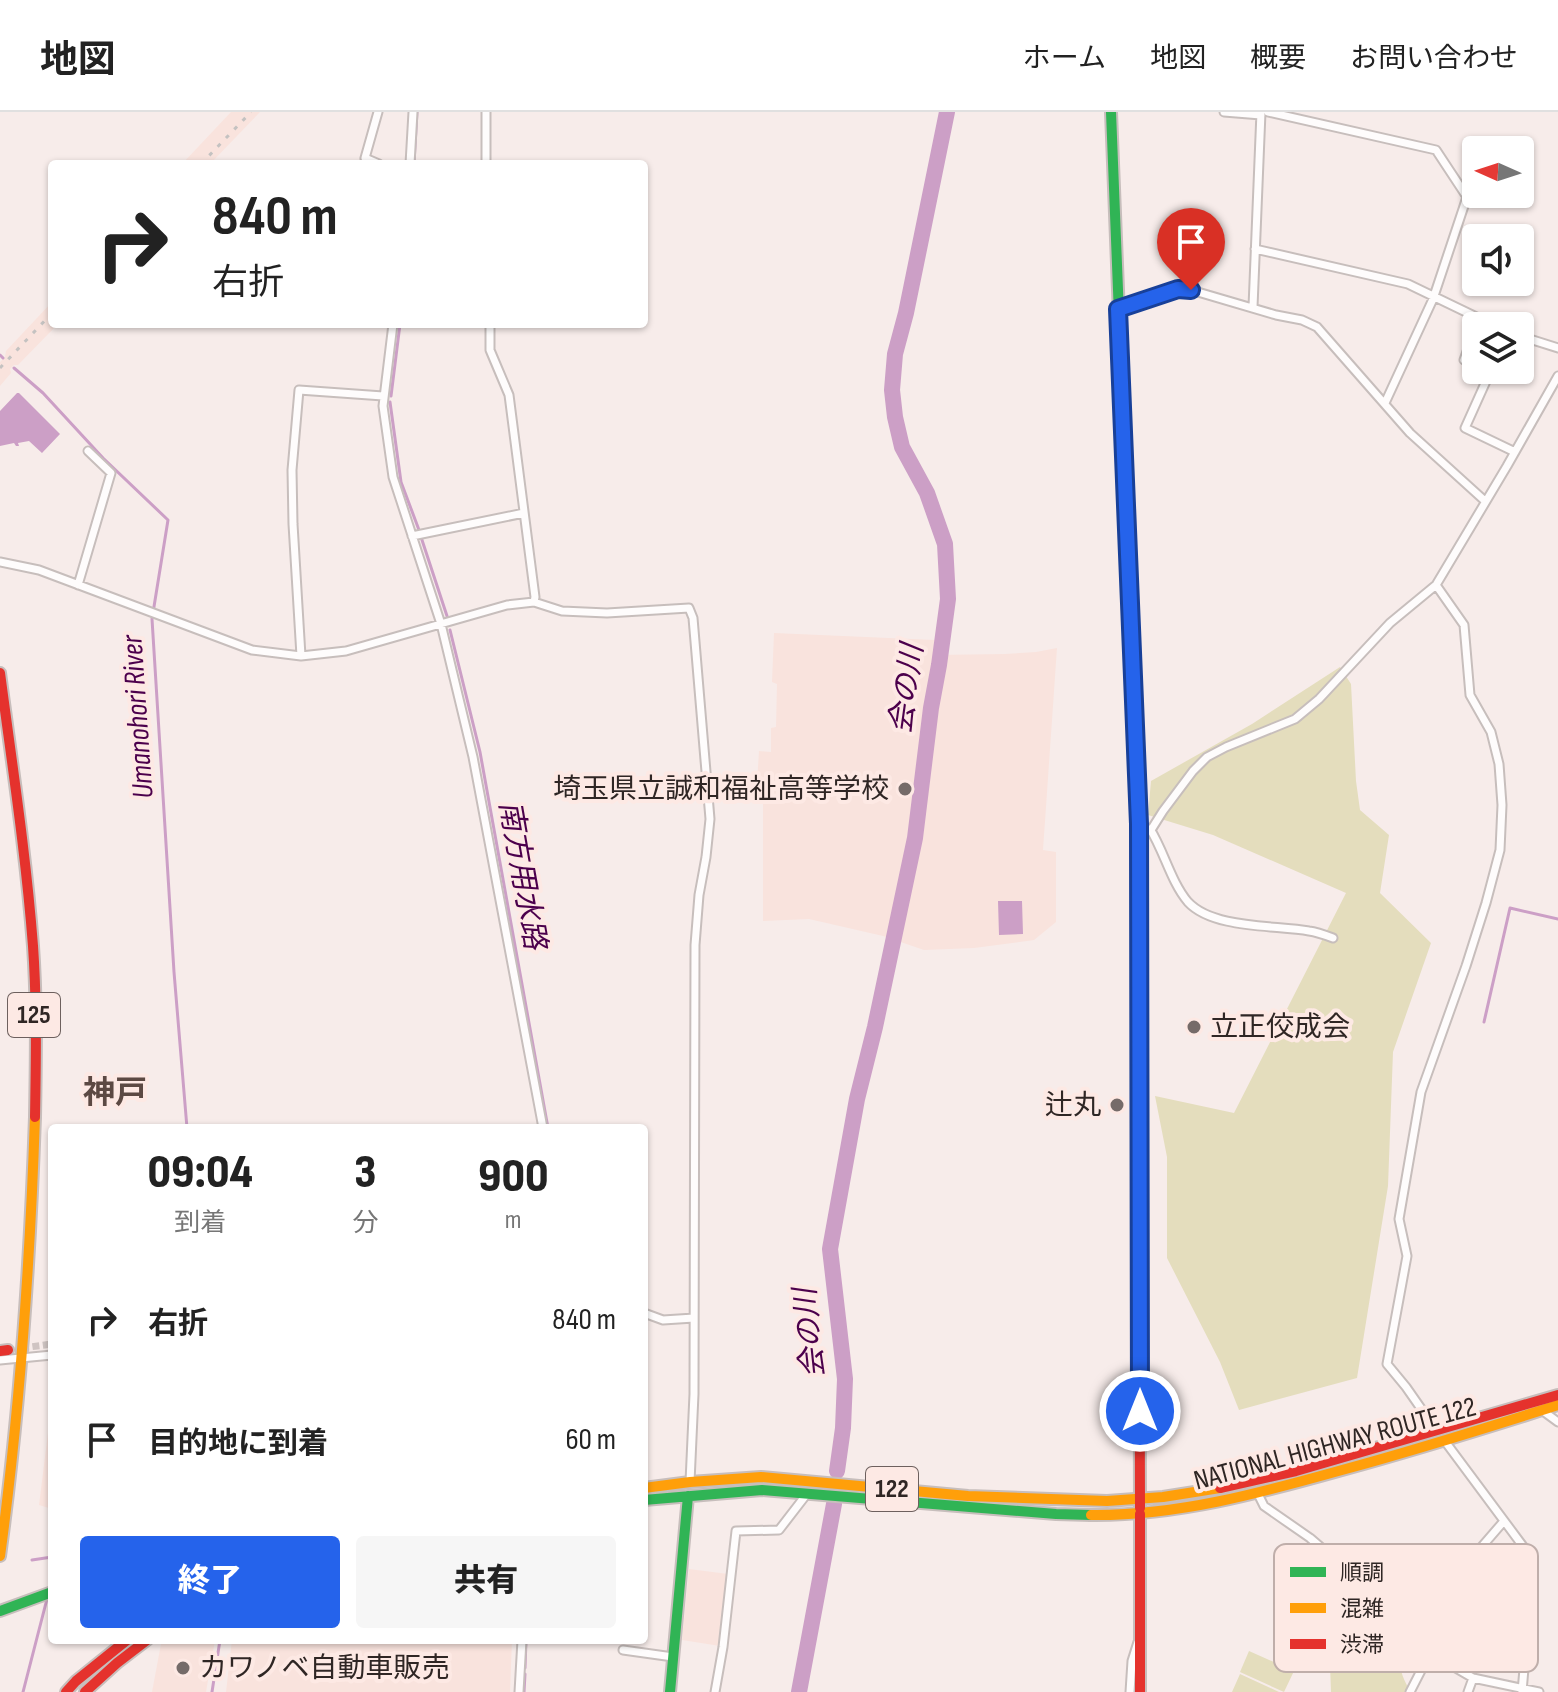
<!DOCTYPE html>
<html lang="ja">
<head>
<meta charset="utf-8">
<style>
  :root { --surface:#fff; --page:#f6f6f6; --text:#222; --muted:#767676; --line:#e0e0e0; --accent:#2563eb }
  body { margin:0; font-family:"Sofia Sans Condensed","Noto Sans JP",sans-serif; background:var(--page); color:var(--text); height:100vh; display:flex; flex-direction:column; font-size:30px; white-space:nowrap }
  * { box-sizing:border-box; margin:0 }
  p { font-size:26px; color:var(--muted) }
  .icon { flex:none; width:44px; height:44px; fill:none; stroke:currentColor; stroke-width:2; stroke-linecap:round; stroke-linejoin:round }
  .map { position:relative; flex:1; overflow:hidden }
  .drawer { position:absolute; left:48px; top:1012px; width:600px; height:520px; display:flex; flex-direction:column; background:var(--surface); border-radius:8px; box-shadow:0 2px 6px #0004 }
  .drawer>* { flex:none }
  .hud { position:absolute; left:48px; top:48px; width:600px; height:168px; border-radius:8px; box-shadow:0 2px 6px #0004; background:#fff; color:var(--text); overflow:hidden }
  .needle { width:52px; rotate:273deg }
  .tools { position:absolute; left:1462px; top:24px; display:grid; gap:16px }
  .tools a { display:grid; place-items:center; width:72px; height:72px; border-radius:8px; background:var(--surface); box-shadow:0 2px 6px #0004; font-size:40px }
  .pin { position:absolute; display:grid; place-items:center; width:68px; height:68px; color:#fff; margin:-82px -34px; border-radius:50% 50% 50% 0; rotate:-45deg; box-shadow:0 0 8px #0007 }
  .pin .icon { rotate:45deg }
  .me { position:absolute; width:88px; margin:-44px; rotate:0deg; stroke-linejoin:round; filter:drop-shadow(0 0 6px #0008) }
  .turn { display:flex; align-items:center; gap:28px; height:168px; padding:0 32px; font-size:36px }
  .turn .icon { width:104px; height:104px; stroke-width:2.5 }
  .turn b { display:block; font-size:56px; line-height:68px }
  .eta { display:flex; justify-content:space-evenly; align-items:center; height:136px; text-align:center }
  .eta b { font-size:48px; font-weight:800; line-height:56px }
  .button { display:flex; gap:16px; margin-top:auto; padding:16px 32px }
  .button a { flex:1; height:92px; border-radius:8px; background:var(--accent); color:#fff; font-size:32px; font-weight:800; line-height:92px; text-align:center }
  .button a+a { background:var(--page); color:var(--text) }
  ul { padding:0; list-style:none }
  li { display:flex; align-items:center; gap:24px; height:120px; padding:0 32px }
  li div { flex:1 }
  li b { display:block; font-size:30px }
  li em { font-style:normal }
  header { display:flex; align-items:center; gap:48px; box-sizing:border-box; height:112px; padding:0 40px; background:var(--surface); border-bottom:2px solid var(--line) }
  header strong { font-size:38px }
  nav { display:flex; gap:44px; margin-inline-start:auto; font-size:28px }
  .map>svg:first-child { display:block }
</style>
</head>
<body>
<header>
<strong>地図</strong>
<nav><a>ホーム</a><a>地図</a><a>概要</a><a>お問い合わせ</a></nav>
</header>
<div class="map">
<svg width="1558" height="1580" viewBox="0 0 1558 1580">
  <rect width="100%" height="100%" fill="#f7ecea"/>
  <path fill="#f9e3dd" d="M 231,0 L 260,0 L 210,52 L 182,52 Z
    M 52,190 L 52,212 L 58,212 L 18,253 L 14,253 L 10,257 L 11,261 L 0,274 L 0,250 L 5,245 L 6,239 Z
    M 774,521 L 935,528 L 934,543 L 1005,542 L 1036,540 L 1057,536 L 1043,738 L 1056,740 L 1056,810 L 1034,828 L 974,836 L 924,838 L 883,824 L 809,807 L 763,809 L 763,673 L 757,671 L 759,639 L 771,640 L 771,616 L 776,615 L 777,572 L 772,570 Z
    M 49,1313 L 52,1313 L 52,1397 L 39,1393 Z
    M 689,1457 L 728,1462 L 720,1534 L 682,1528 Z
    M 167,1528 L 215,1528 L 206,1580 L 152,1580 L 161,1532 Z
    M 232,1528 L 512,1528 L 510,1580 L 226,1580 Z"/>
  <path fill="#e4ddbd" d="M 1340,555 L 1351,572 L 1356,669 L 1360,698 L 1389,723 L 1380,781 L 1431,831 L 1393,940 L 1388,1074 L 1357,1266 L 1239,1298 L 1220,1250 L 1167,1146 L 1167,1045 L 1155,984 L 1234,1001 L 1346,781 L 1213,723 L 1148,703 L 1151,669 L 1252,612 Z
    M 1363,1476 L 1396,1479 L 1417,1506 C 1402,1536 1391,1549 1411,1580 L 1331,1580 L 1329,1524 Z
    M 1249,1539 L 1294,1559 L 1284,1580 L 1240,1560 Z
    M 1240,1562 L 1279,1580 L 1232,1580 Z"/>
  <path fill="#cc9fc6" d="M 17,281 L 19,281 L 60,322 L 42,341 L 29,329 L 18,331 L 19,334 L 16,334 L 14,331 L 0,334 L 0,299 Z
    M 998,789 L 1022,789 L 1023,822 L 999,823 Z"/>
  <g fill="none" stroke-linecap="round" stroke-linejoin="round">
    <path stroke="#cc9fc6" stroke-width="3" d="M 414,51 L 417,0
      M 0,243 L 3,246
      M 14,256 L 43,281 L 103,346 L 168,408 L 152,507 L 174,860 L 187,1016
      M 391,284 L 400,212
      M 390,290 L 401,370 L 419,418
      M 421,425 L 447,504
      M 450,518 L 480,640 L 548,1016
      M 1484,910 L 1510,796 L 1558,807
      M 32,1448 L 52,1445
      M 525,1556 L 526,1528
      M 23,1580 L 48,1483
      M 212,1580 L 220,1528
      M 524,1580 L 525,1562"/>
    <path stroke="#cc9fc6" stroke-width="16" d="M 837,1359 L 843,1316 L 845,1267 L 830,1137 L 857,987 L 875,915 L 915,726 L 931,596 L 939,553 L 948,487 L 945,432 L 927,381 L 902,335 L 895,305 L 892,278 L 895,242 L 906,201 L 947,0
      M 799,1580 L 834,1392"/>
    <path stroke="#cfc4c2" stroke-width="7" stroke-dasharray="7 3.5" stroke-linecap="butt" d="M 22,1236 L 52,1232"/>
    <defs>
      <path id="street" d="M 378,0 L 365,46 L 379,52
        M 486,0 L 486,52
        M 1224,0 L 1261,3
        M 1268,0 L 1436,38 L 1467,85 L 1433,187 L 1385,291
        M 410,52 L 413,0
        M 1255,137 L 1408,172 L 1495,214
        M 1253,195 L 1261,0
        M 1118,197 L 1178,177 L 1191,178 L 1276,203 L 1302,208 L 1317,215 L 1410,321 L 1485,389
        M 393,212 L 383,294 L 393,365 L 441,512 L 473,645 L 543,1016
        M 490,212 L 490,238 L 509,283 L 535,485 L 534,490
        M 1520,224 L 1558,236
        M 1464,248 L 1476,215
        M 1487,267 L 1465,316 L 1515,340
        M 412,424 L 524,401
        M 0,450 L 39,458 L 252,538 L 301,544 L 346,539 L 507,493 L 534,490 L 562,499 L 607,501 L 689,496 L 693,506 L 710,707 L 706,745 L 699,783 L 695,833 L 694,1282 L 690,1370
        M 78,473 L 111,361 L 88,339
        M 1436,473 L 1464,513 L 1470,583 L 1491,620 L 1499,652 L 1502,693 L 1500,738 L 1486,791 L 1466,854 L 1421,980 L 1399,1107 L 1407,1144 L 1387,1252 L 1406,1275 L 1436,1318
        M 301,544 L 293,412 L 292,358 L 299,278 L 383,284
        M 708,677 L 763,680
        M 1150,717 C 1164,739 1171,770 1188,790 C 1213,817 1275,813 1309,819 C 1317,820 1325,823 1333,826
        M 1151,718 L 1163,699 L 1193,659 L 1207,645 L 1226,635 L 1295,607 L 1319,587 L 1390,511 L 1436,473 L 1507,354 L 1558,264
        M 644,1201 L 663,1208 L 694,1206
        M 0,1248 L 52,1243
        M 1543,1299 L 1558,1310
        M 1444,1328 L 1531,1445 L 1533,1451 L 1522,1580
        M 1258,1382 L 1264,1394 L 1310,1426 L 1338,1450 L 1430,1541 L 1473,1566 L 1539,1580
        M 1408,1520 L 1504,1409
        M 623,1538 L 673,1545
        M 519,1580 L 522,1528
        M 715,1580 L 723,1535 L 736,1419 L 779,1418 L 806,1383
        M 1130,1580 L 1132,1549 L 1138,1530
        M 1410,1580 L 1430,1541
        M 1468,1580 L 1473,1566"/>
      <path id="fast" d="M 1111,0 L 1138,686
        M 644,1388 L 762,1378 L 1056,1402 L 1091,1403
        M 0,1499 L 52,1480
        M 670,1580 L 688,1384"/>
      <path id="slow" d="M 644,1376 L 690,1370 L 761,1365 L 968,1384 L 1107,1389 L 1163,1385 L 1220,1376
        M 1091,1403 C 1177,1404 1260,1381 1342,1358 C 1415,1338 1486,1316 1558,1293
        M 0,1444 C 20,1298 30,1152 35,1005"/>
      <path id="jam" d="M 0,561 C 12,652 26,742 33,834 C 37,891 36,948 35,1005
        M 1138,686 L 1140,1396
        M 0,1239 L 8,1238
        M 1220,1376 L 1296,1359 L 1558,1283
        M 1140,1402 L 1140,1580
        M 66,1580 L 76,1569 L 127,1528
        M 85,1580 L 117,1551 L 147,1528"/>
    </defs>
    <use href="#street" stroke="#c7bebc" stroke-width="11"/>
    <use href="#fast" stroke="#c7bebc" stroke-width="14"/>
    <use href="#slow" stroke="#c7bebc" stroke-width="14"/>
    <use href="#jam" stroke="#c7bebc" stroke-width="14"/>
    <use href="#street" stroke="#fefcfc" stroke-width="7"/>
    <use href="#fast" stroke="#30b455" stroke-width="10"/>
    <use href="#slow" stroke="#ff9f0a" stroke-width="10"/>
    <use href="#jam" stroke="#e5322d" stroke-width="10"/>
    <path stroke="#c4c2c1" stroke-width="3" stroke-dasharray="4 8" stroke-linecap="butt" d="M 201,52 L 251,0
      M 0,256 L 52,201"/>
  </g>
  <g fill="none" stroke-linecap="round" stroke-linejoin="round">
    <defs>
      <path id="route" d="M 1140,1299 L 1139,712 L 1118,197 L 1178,177 L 1191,178"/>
    </defs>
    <use href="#route" stroke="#184099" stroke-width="20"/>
    <use href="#route" stroke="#2563eb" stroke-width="14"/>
  </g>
  <g fill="#756b69" stroke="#fde9e4" stroke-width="3">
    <circle cx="905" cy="677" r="8"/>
    <circle cx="1194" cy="915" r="8"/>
    <circle cx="1117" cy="993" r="8"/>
    <circle cx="183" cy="1556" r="8"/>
  </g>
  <g text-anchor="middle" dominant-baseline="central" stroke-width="8" stroke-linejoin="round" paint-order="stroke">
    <g fill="#fde9e4" stroke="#6d605e" stroke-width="2">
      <rect x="8" y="881" width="52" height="44" rx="6"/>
      <rect x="866" y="1355" width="52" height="44" rx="6"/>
    </g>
    <g font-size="26" font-weight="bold" fill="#2f2624">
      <text x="34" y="903">125</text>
      <text x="892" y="1377">122</text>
    </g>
    <g font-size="28" fill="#2f2624" stroke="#fde9e4" text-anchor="end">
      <text x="889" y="677">埼玉県立誠和福祉高等学校</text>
      <text x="1210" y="915" text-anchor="start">立正佼成会</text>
      <text x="1101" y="993">辻丸</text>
      <text x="199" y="1556" text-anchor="start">カワノベ自動車販売</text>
    </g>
    <g font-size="28" fill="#2f2624" stroke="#fde9e4">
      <text transform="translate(1335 1332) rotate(-15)">NATIONAL HIGHWAY ROUTE 122</text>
    </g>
    <g font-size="30" font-style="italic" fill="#4c004c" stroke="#fde9e4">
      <text transform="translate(907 577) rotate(-82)">会の川</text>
      <text transform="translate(138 605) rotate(-94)">Umanohori River</text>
      <text transform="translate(522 763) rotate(80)">南方用水路</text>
      <text transform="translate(810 1221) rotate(-96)">会の川</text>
    </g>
    <g font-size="32" font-weight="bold" fill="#5c4943" stroke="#fde9e4">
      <text x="115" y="981">神戸</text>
    </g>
  </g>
  <rect x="1274" y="1432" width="264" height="128" rx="12" fill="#fde9e4" stroke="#bfaeaa" stroke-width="2"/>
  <rect x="1290" y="1455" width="36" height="10" fill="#30b455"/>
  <rect x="1290" y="1491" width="36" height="10" fill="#ff9f0a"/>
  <rect x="1290" y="1527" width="36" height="10" fill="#e5322d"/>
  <g font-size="22" fill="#2f2624">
    <text x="1340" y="1468">順調</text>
    <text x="1340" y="1504">混雑</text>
    <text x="1340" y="1540">渋滞</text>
  </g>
</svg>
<div class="tools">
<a><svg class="needle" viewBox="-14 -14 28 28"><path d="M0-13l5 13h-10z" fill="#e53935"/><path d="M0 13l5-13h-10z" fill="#767676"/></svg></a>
<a><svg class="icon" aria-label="sound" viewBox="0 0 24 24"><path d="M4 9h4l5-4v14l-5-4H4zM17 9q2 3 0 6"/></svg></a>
<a><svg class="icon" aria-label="layers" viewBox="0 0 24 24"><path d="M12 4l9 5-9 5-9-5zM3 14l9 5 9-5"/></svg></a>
</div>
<div class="pin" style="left:1191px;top:178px;background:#d93025"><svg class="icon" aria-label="arrive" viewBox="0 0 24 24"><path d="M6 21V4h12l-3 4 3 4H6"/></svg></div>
<svg class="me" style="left:1140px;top:1299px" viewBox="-20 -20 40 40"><circle r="17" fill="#2563eb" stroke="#fff" stroke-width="3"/><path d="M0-11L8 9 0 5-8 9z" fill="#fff"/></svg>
<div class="hud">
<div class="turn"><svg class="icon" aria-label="right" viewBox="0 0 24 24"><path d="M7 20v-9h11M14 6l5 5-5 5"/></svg><div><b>840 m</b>右折</div></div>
</div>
<section class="drawer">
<div class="eta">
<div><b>09:04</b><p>到着</p></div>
<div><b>3</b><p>分</p></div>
<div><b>900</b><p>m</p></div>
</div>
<ul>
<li><svg class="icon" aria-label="right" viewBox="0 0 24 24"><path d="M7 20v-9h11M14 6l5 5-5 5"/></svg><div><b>右折</b></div><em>840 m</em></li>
<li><svg class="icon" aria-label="arrive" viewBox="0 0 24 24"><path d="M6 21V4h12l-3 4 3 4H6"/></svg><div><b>目的地に到着</b></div><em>60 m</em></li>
</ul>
<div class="button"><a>終了</a><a>共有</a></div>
</section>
</div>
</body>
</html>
